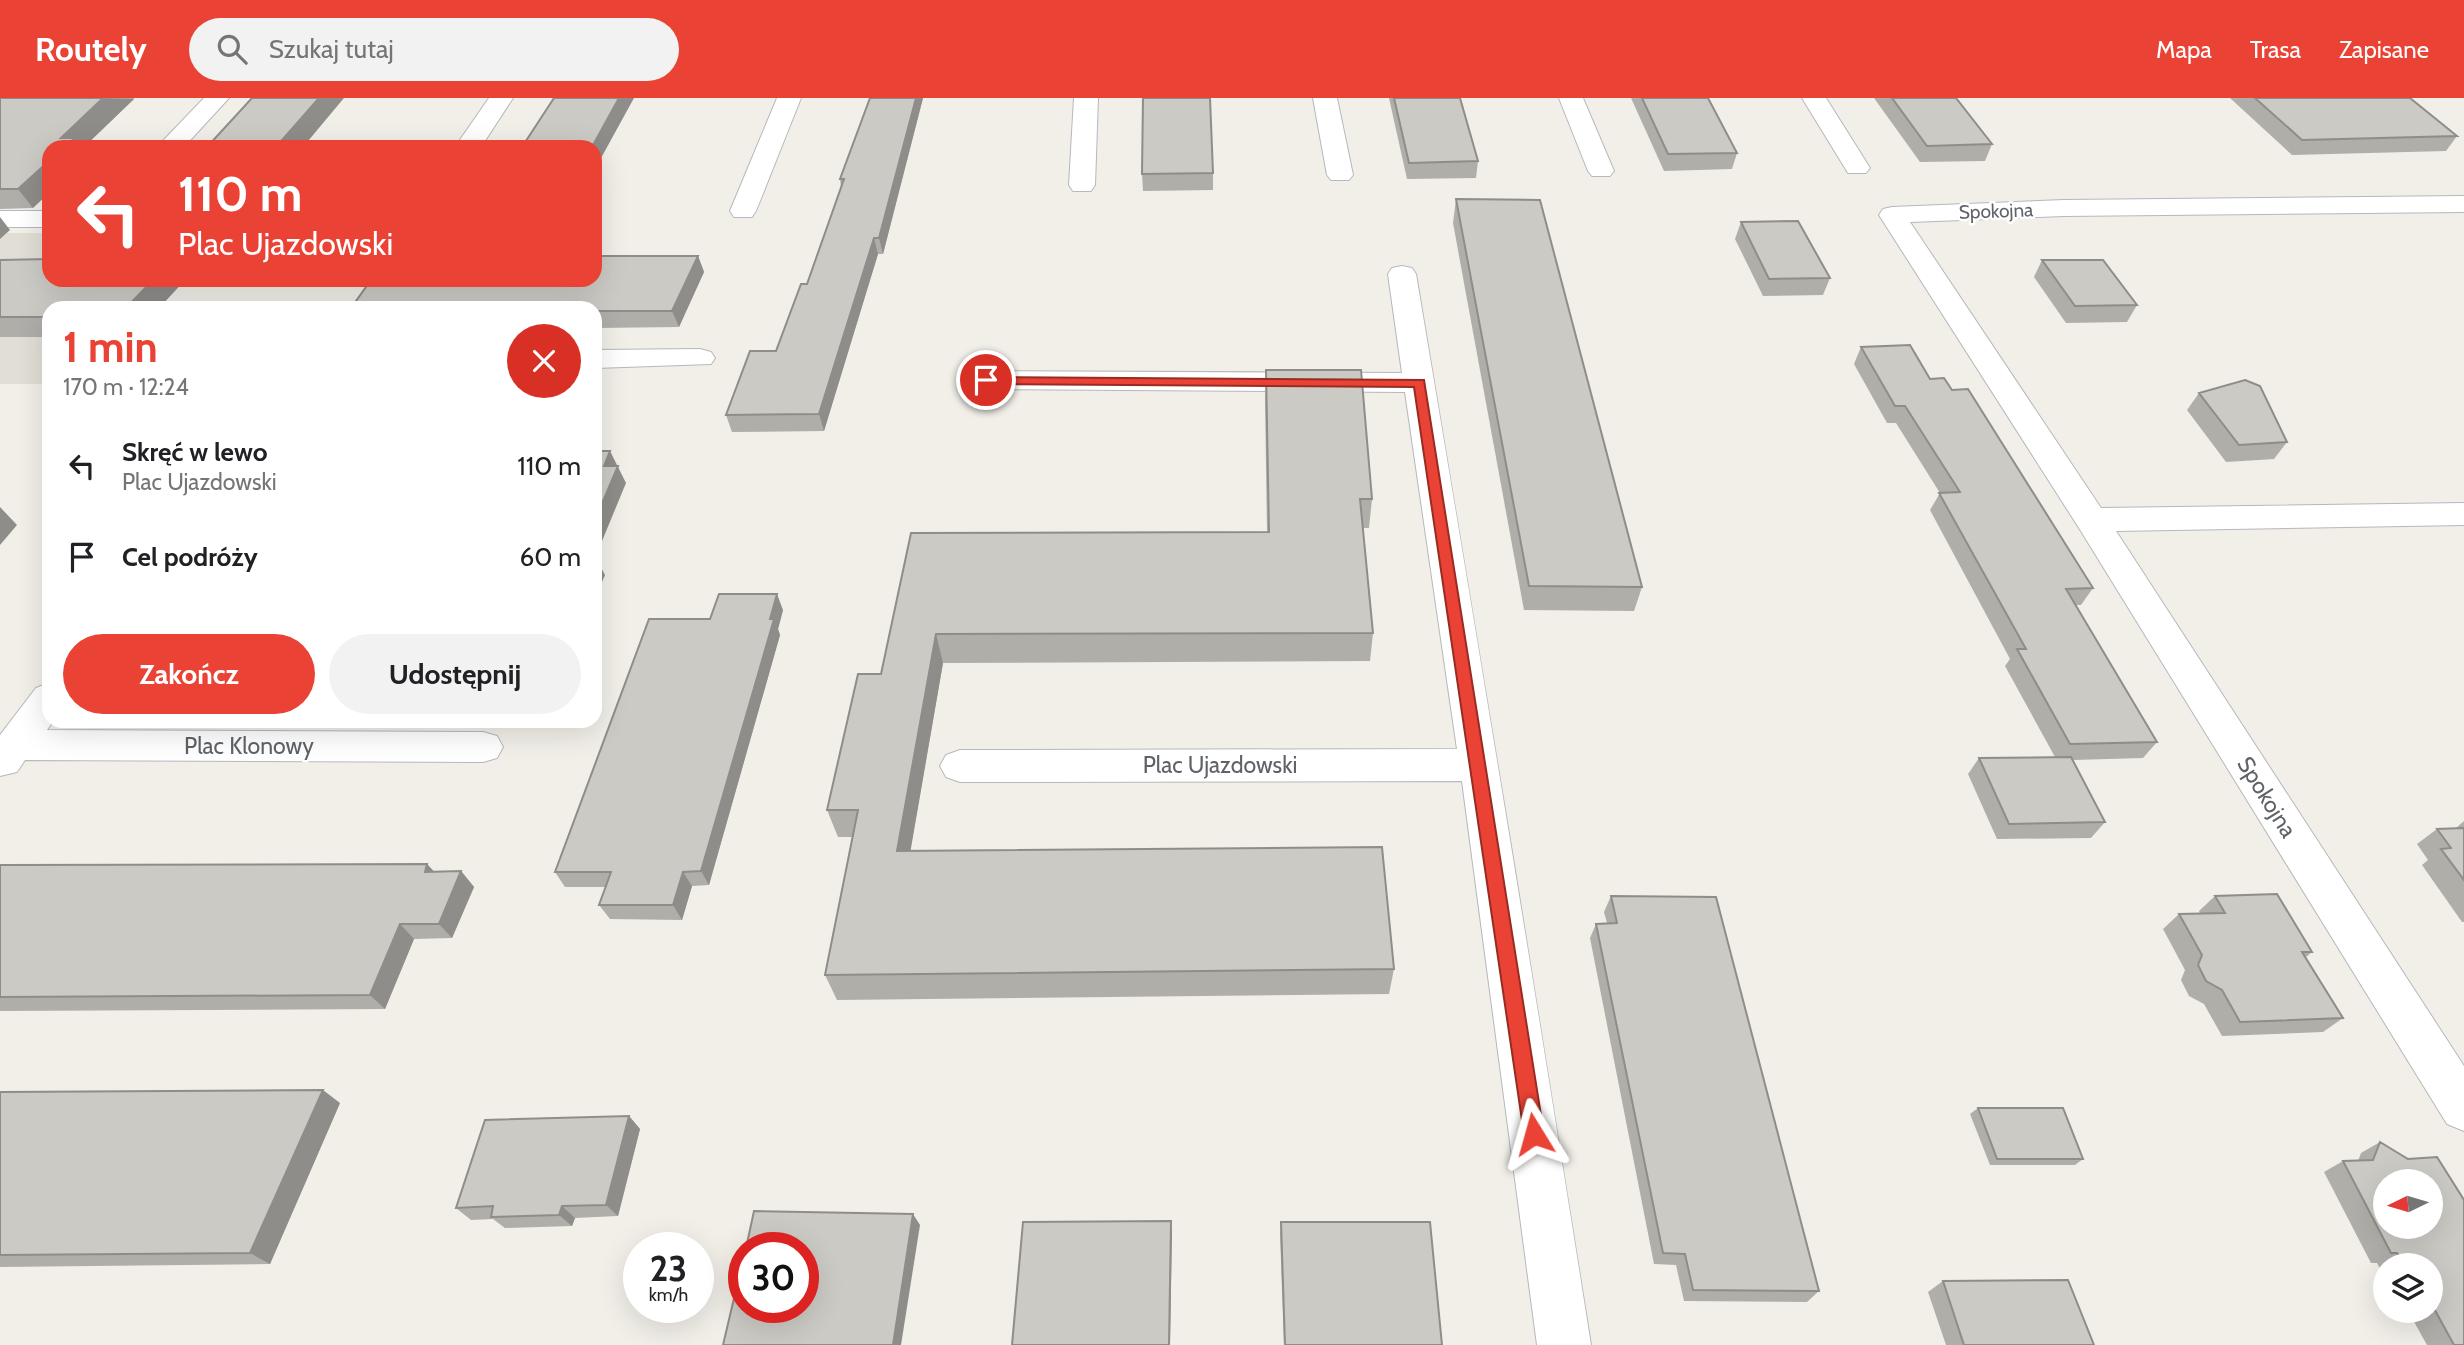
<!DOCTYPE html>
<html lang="pl">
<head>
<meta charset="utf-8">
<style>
  :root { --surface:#fff; --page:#f2f2f2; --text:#202124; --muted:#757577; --accent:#ea4335 }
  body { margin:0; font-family:Cabin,sans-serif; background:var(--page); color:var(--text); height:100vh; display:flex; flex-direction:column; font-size:26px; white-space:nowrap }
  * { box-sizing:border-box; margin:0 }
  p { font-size:23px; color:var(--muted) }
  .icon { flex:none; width:38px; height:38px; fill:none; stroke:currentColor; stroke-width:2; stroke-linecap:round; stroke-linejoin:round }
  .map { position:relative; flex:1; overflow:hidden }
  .side { position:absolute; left:42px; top:203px; width:560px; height:427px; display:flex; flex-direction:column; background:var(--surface); border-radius:21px; box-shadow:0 7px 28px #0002 }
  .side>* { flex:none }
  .guide { position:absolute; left:42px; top:42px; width:560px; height:147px; border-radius:21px; box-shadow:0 7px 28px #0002; background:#ea4335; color:#fff; overflow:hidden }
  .needle { width:46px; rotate:265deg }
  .controls { position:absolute; left:2373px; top:1071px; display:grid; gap:14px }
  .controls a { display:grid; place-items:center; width:70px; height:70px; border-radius:50%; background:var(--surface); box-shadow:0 7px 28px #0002; font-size:35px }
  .speed { position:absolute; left:623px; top:1134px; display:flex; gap:14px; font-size:35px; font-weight:700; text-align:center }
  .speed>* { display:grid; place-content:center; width:91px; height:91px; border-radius:50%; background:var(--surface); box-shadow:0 7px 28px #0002; line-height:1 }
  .speed small { font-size:18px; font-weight:400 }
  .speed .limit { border:10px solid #d22; background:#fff; color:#111 }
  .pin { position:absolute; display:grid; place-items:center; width:60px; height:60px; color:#fff; margin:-30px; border:4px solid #fff; border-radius:50%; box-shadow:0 2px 7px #0007 }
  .me { position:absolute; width:77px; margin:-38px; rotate:352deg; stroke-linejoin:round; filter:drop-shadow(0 0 5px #0008) }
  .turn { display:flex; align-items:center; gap:24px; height:147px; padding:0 21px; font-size:32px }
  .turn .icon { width:91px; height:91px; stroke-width:2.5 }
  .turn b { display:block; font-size:49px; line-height:60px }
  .round { display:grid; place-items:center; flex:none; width:74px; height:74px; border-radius:37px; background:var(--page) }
  .summary { display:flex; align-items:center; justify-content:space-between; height:119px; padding:0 21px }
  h1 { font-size:42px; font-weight:800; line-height:52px; color:var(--accent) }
  .cta { display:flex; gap:14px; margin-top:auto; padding:14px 21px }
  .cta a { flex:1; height:80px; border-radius:42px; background:var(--accent); color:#fff; font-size:28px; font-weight:800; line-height:80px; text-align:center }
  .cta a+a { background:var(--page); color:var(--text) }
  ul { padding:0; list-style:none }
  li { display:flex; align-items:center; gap:21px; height:91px; padding:0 21px }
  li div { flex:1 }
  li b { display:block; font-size:26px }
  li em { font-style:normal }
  header { display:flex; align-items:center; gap:42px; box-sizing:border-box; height:98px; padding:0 35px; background:var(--accent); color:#fff }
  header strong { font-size:33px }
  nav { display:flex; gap:38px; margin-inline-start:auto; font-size:24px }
  .search { width:490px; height:63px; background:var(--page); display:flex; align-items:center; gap:18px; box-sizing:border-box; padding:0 24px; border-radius:38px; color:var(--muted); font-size:26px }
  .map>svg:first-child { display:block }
</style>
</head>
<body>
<header>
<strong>Routely</strong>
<div class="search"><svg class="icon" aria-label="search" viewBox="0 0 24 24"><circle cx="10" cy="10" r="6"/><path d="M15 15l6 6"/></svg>Szukaj tutaj</div>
<nav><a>Mapa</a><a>Trasa</a><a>Zapisane</a></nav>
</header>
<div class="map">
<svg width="2464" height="1247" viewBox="0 0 2464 1247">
  <rect width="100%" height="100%" fill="#f1efe8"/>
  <path fill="#e1ded6" d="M 0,135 L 49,135 L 49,286 L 0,286 Z"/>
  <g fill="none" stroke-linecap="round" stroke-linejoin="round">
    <defs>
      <path id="street" d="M 204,0 L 229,0 L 184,49 L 157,49 Z
        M 489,0 L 513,0 L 481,49 L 455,49 Z
        M 777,0 L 801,0 L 756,113 L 752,119 L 734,119 L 730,113 Z
        M 1074,0 L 1098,0 L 1095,87 L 1091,93 L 1073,93 L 1069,87 Z
        M 1313,0 L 1337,0 L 1353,77 L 1349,82 L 1331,82 L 1327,77 Z
        M 1559,0 L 1583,0 L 1614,73 L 1610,78 L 1592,78 L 1588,73 Z
        M 1802,0 L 1826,0 L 1870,70 L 1866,75 L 1848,75 Z
        M 2464,98 L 2464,114 L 2064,118 L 1910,124 L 2101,410 L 2464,405 L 2464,427 L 2116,433 L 2464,968 L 2464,1033 L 2447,1026 L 2079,430 L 1879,117 L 1883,111 L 1892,109 L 2064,102 Z
        M 0,113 L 49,113 L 49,129 L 0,129 Z
        M 1402,168 L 1412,170 L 1416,176 C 1476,532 1535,890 1591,1247 L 1537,1247 L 1462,683 L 960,684 L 946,679 L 940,668 L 946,657 L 960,652 L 1457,651 L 1405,294 L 986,291 L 975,289 L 971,282 L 975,275 L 986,273 L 1402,275 L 1388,176 L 1392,170 Z
        M 700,251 L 711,254 L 715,260 L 711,266 L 595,270 L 595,252 Z
        M 49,585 L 49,623 L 53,623 L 47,632 L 483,634 L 497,638 L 503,649 L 497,660 L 483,664 L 25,662 L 17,674 L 0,678 L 0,637 L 36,590 Z"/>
    </defs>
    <use href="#street" stroke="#b5b8bc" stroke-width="2"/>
    <use href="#street" fill="#fff" fill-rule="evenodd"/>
  </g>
  <path fill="#afaea9" d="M 0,0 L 134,0 L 134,1 L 84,49 L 49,49 L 33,110 L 0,111 Z
    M 870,0 L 923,0 L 883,156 L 878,156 L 824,333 L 732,334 L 726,317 L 776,253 L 807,186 L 841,89 L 840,81 Z
    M 1389,0 L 1460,0 L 1478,63 L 1476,80 L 1407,81 Z
    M 1631,0 L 1708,0 L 1737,55 L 1732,71 L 1664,73 Z
    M 1874,0 L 1956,0 L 1992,46 L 1985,63 L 1920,64 Z
    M 2230,0 L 2410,0 L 2457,38 L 2446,53 L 2292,57 Z
    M 1213,75 L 1213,92 L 1143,93 L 1142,76 Z
    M 1456,101 L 1642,489 L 1634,513 L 1524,512 L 1453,125 Z
    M 1741,124 L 1830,180 L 1823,197 L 1763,198 L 1735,141 Z
    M 698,158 L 704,174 L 679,229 L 595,230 L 595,210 Z
    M 0,162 L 49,182 L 185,182 L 159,210 L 49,210 L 49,239 L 0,239 Z
    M 2042,162 L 2137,207 L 2127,224 L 2066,225 L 2034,179 Z
    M 1861,249 L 1952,292 L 2093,490 L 2081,507 L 2076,507 L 2157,644 L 2143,660 L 2073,662 L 2105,724 L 2091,740 L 1997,741 L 1968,676 L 1979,660 L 2055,659 L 2005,568 L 2010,561 L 1930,412 L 1940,395 L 1896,325 L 1887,325 L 1854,266 Z
    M 1266,272 L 1372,401 L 1369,430 L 1363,430 L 1373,535 L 1370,563 L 943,565 L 910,753 L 1394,871 L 1389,896 L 837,902 L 825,877 L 853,739 L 838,739 L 827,712 L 881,576 L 911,435 L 1267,434 L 1265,301 Z
    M 2199,295 L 2287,344 L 2274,361 L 2226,364 L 2187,312 Z
    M 783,512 L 778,531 L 780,537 L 709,787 L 692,788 L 682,822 L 610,821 L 599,807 L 606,789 L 565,789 L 555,774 L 710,521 Z
    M 2464,723 L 2464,824 L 2462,824 L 2422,767 L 2428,762 L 2417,746 L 2437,731 L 2456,730 Z
    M 427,766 L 434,774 L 461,773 L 474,789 L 452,840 L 414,841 L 385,911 L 0,913 L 0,767 Z
    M 1611,798 L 1819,1193 L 1807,1204 L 1684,1203 L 1676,1167 L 1654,1166 L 1590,840 L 1596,826 L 1607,825 L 1604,814 Z
    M 2215,798 L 2312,854 L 2306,859 L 2343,920 L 2323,934 L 2222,938 L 2204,906 L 2189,898 L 2181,882 L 2185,872 L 2163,831 L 2179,816 L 2200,816 L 2199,813 Z
    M 0,994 L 340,1005 L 270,1166 L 0,1169 Z
    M 1978,1010 L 2083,1061 L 2075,1067 L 1990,1067 L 1970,1016 Z
    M 629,1018 L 640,1031 L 618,1118 L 575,1120 L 572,1128 L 505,1130 L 493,1121 L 471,1122 L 456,1110 Z
    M 2380,1044 L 2464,1247 L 2427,1247 L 2408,1213 L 2431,1213 L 2431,1167 L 2385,1167 L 2385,1180 L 2377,1165 L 2371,1165 L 2324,1074 L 2343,1063 L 2358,1063 L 2361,1055 Z
    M 1281,1124 L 1442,1247 L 1284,1247 L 1280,1135 Z
    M 1943,1183 L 2094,1247 L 1946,1247 L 1928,1194 Z"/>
  <path fill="#8f8d8a" d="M 103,0 L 134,1 L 84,49 L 64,49 L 61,40 Z
    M 319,0 L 344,0 L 303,49 L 276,49 Z
    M 619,0 L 634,0 L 595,71 L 595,49 L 592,49 Z
    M 916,0 L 923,0 L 883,156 L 879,140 Z
    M 49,63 L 49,95 L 33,110 L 18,91 Z
    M 0,119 L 10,132 L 0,141 Z
    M 874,140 L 878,156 L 824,333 L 819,316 Z
    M 698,158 L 704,174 L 679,229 L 672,213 Z
    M 153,182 L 185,182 L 159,210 L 126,210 Z
    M 610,353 L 626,385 L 595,460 L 595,422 L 604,368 Z
    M 0,409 L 17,427 L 0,447 Z
    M 596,460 L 605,477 L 595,500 L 595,462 Z
    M 777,496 L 783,512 L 778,531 L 780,537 L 709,787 L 701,773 Z
    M 936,536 L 943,565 L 906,779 L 897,753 Z
    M 427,766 L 441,781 L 425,774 Z
    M 461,773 L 474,789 L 452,840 L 439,826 Z
    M 683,774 L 692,788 L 682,822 L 673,807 Z
    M 400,826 L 414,841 L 385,911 L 370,897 Z
    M 323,992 L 340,1005 L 270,1166 L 250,1155 Z
    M 629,1018 L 640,1031 L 618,1118 L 606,1107 Z
    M 562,1108 L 575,1120 L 572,1128 L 559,1117 Z
    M 913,1116 L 920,1127 L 901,1247 L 893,1247 Z
    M 1171,1123 L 1172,1134 L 1170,1247 L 1169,1247 Z"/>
  <path fill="#cccac5" stroke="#8f8d8a" stroke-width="2" fill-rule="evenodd" d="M 0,0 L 103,0 L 61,40 L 75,40 L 64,49 L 49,49 L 49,63 L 18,91 L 0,91 Z
    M 252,0 L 319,0 L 276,49 L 207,49 Z
    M 554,0 L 619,0 L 592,49 L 522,49 Z
    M 870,0 L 916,0 L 879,140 L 874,140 L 819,316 L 726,317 L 750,253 L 776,253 L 801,186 L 807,186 L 844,81 L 840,81 Z
    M 1143,0 L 1210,0 L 1213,75 L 1142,76 Z
    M 1394,0 L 1460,0 L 1478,63 L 1409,65 Z
    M 1642,0 L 1708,0 L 1737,55 L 1668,56 Z
    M 1892,0 L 1956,0 L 1992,46 L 1927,48 Z
    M 2255,0 L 2410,0 L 2457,38 L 2302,42 Z
    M 1456,101 L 1540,102 L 1642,489 L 1529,488 Z
    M 1798,123 L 1830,180 L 1769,181 L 1741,124 Z
    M 595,158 L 698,158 L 672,213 L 595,213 L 595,210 L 351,210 L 371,182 L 595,182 Z
    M 49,161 L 49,182 L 153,182 L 126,210 L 49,210 L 49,219 L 0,219 L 0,162 Z
    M 2042,162 L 2103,162 L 2137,207 L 2075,208 Z
    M 1910,247 L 1930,281 L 1944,280 L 1952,292 L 1968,291 L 2093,490 L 2066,491 L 2157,644 L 2070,646 L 2017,551 L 2026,551 L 1939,395 L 1960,394 L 1905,308 L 1895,308 L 1861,249 Z
    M 1266,272 L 1361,272 L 1372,401 L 1360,401 L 1373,535 L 936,536 L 897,753 L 1382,749 L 1394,871 L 825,877 L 858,712 L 827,712 L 858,576 L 881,576 L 911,435 L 1269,434 Z
    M 2245,282 L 2260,288 L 2287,344 L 2239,347 L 2199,295 Z
    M 595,353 L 610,353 L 604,368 L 618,368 L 595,422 Z
    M 719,496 L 777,496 L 770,521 L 774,521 L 701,773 L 683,774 L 673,807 L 599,807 L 611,774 L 555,774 L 649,521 L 710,521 Z
    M 2071,659 L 2105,724 L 2009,726 L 1979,660 Z
    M 2464,730 L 2464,782 L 2441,751 L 2451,750 L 2437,731 Z
    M 427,766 L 425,774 L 461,773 L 439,826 L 400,826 L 370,897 L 0,899 L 0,767 Z
    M 2277,796 L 2312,854 L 2302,854 L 2343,920 L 2240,924 L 2222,892 L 2206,883 L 2198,867 L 2202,857 L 2179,816 L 2225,815 L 2215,798 Z
    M 1611,798 L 1716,799 L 1819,1193 L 1693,1192 L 1685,1156 L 1663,1155 L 1596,826 L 1617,825 Z
    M 323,992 L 250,1155 L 0,1157 L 0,994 Z
    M 1978,1010 L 2063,1010 L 2083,1061 L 1997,1061 Z
    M 629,1018 L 606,1107 L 562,1108 L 559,1117 L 491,1119 L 493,1108 L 456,1110 L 485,1022 Z
    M 2380,1044 L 2408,1061 L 2437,1059 L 2464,1102 L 2464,1247 L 2454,1247 L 2431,1205 L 2431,1167 L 2404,1167 L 2397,1155 L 2391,1155 L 2343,1063 L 2373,1062 ZM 2385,1083 L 2431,1083 L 2431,1129 L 2385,1129 Z
    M 754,1113 L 913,1116 L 893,1247 L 723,1247 L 744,1158 L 744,1209 L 803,1209 L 803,1150 L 746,1150 Z
    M 1171,1123 L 1169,1247 L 1012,1247 L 1023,1124 Z
    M 1281,1124 L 1430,1124 L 1442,1247 L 1285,1247 Z
    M 2068,1182 L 2094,1247 L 1964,1247 L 1943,1183 Z"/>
  <path fill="#ea4335" stroke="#982c22" stroke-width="2" d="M 981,279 L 1424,282 L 1544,1036 L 1541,1043 L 1534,1046 L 1527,1043 L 1524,1036 L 1414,289 L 986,286 L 981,285 Z"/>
  <g text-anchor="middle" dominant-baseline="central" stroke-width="5" stroke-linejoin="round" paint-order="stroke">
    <g font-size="19" fill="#5f6368" stroke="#fff">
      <text transform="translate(1996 113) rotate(-2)">Spokojna</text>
    </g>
    <g font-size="23" fill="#5f6368" stroke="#fff">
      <text x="249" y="648">Plac Klonowy</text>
      <text x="1220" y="667">Plac Ujazdowski</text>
      <text transform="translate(2267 699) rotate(58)">Spokojna</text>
    </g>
  </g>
</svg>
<div class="controls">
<a><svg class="needle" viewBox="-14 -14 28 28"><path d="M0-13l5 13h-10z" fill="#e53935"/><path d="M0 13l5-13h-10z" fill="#757577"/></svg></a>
<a><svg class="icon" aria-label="layers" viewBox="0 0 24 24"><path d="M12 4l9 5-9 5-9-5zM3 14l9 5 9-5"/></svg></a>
</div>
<div class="speed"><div>23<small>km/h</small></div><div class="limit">30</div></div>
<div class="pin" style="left:986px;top:282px;background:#d93025"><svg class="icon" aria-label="arrive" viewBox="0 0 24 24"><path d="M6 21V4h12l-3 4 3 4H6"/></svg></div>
<svg class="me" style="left:1534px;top:1036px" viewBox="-20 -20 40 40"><path d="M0-17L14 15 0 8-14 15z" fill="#ea4335" stroke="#fff" stroke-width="4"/></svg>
<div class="guide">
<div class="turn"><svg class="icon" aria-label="left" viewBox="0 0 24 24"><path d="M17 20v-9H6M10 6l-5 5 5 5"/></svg><div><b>110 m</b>Plac Ujazdowski</div></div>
</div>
<section class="side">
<div class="summary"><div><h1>1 min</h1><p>170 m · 12:24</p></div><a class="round" style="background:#d93025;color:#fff"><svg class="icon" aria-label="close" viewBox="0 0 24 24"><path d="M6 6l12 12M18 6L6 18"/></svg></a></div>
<ul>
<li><svg class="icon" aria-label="left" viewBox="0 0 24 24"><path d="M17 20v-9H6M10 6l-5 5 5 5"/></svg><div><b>Skręć w lewo</b><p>Plac Ujazdowski</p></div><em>110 m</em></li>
<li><svg class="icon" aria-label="arrive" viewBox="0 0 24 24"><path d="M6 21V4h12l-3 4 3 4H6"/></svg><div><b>Cel podróży</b></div><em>60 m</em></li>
</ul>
<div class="cta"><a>Zakończ</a><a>Udostępnij</a></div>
</section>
</div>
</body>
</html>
